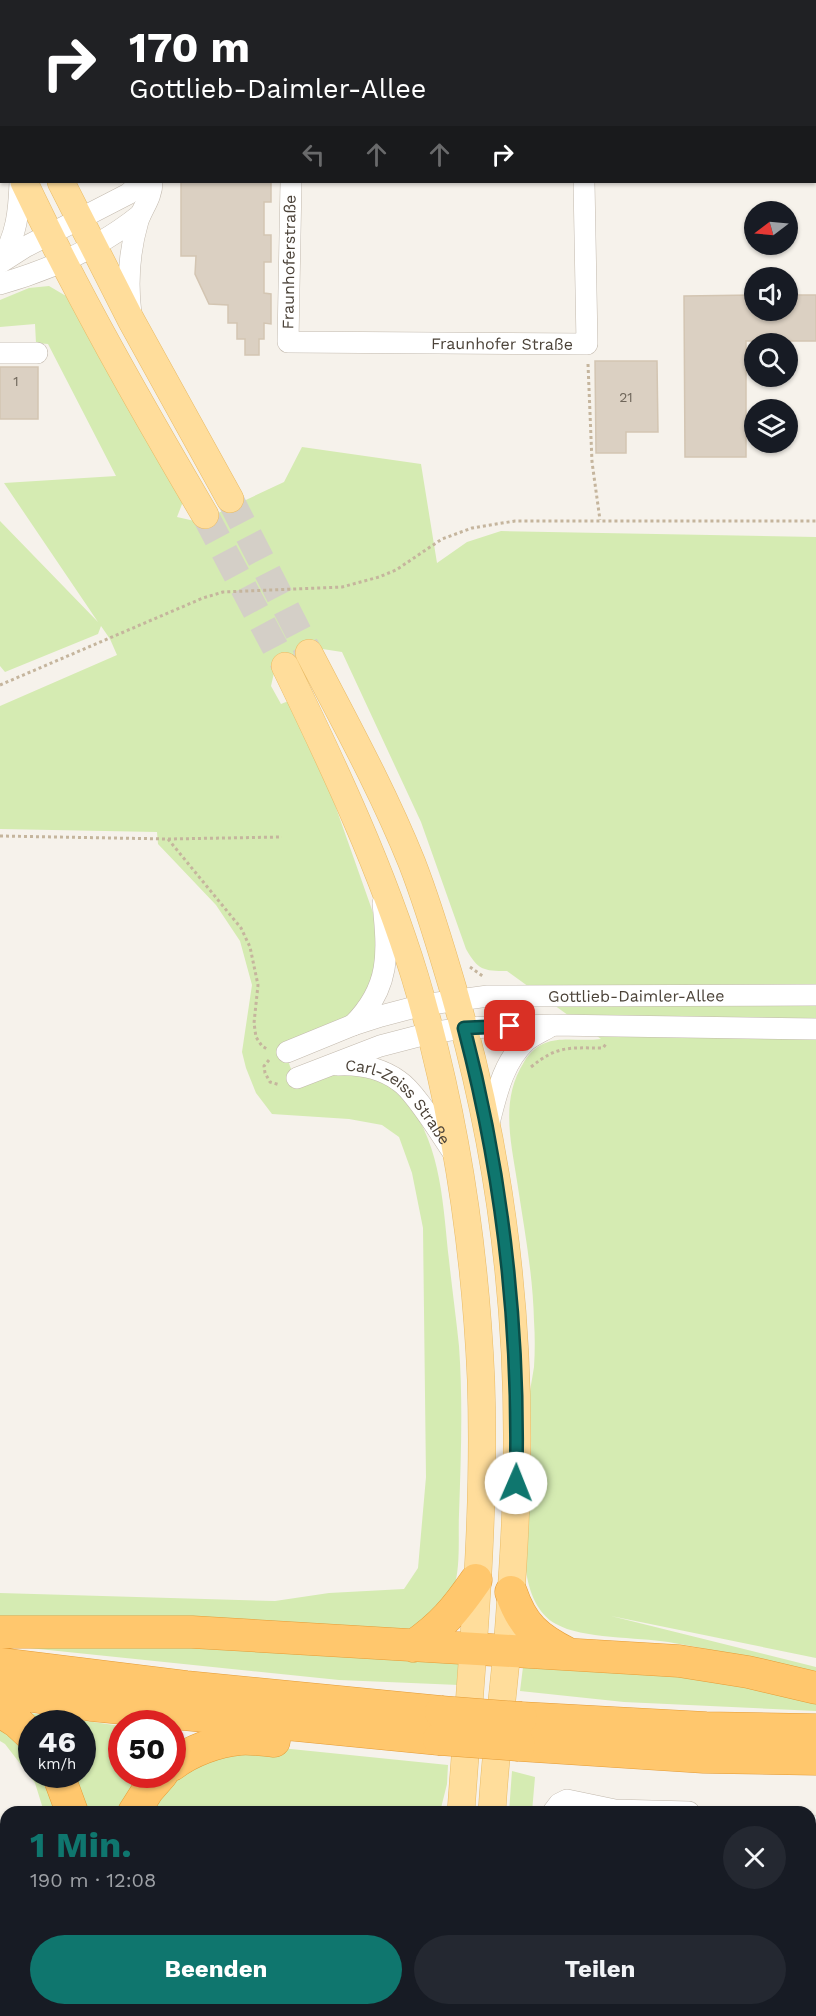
<!DOCTYPE html>
<html lang="de">
<head>
<meta charset="utf-8">
<style>
  :root { --surface:#171b24; --page:#242831; --text:#f1f3f6; --muted:#9ea1a6; --accent:#0f766e }
  body { margin:0; font-family:"Work Sans",sans-serif; background:var(--page); color:var(--text); height:100vh; display:flex; flex-direction:column; font-size:22px; white-space:nowrap }
  * { box-sizing:border-box; margin:0 }
  p { font-size:20px; color:var(--muted) }
  .icon { flex:none; width:33px; height:33px; fill:none; stroke:currentColor; stroke-width:2; stroke-linecap:round; stroke-linejoin:round }
  .map { position:relative; flex:1; overflow:hidden }
  .drawer { position:absolute; left:0px; top:1806px; width:816px; height:210px; display:flex; flex-direction:column; background:var(--surface); border-radius:18px 18px 0 0; box-shadow:0 2px 4px #0004 }
  .drawer>* { flex:none }
  .top-card { position:absolute; left:0px; top:0px; width:816px; height:183px; box-shadow:0 2px 4px #0004; background:#202124; color:#fff; overflow:hidden }
  .needle { width:39px; rotate:254deg }
  .tools { position:absolute; left:744px; top:201px; display:grid; gap:12px }
  .tools a { display:grid; place-items:center; width:54px; height:54px; border-radius:50%; background:var(--surface); box-shadow:0 2px 4px #0004; font-size:30px }
  .speed { position:absolute; left:18px; top:1710px; display:flex; gap:12px; font-size:30px; font-weight:700; text-align:center }
  .speed>* { display:grid; place-content:center; width:78px; height:78px; border-radius:50%; background:var(--surface); box-shadow:0 2px 4px #0004; line-height:1 }
  .speed small { font-size:15px; font-weight:400 }
  .speed .limit { border:9px solid #d22; background:#fff; color:#111 }
  .pin { position:absolute; display:grid; place-items:center; width:51px; height:51px; color:#fff; margin:-26px; border-radius:12px; box-shadow:0 3px 9px #0006 }
  .me { position:absolute; width:66px; margin:-33px; rotate:1deg; stroke-linejoin:round; filter:drop-shadow(0 0 4px #0008) }
  .turn { display:flex; align-items:center; gap:21px; height:126px; padding:0 30px; font-size:27px }
  .turn .icon { width:78px; height:78px; stroke-width:2.5 }
  .turn b { display:block; font-size:42px; line-height:51px }
  .lanes { display:flex; align-items:center; height:57px; padding:0 30px; background:#0003; justify-content:center; gap:30px; direction:ltr }
  .lanes .off { opacity:.35 }
  .round { display:grid; place-items:center; flex:none; width:63px; height:63px; border-radius:32px; background:var(--page) }
  .headline { display:flex; align-items:center; justify-content:space-between; height:102px; padding:0 30px }
  h1 { font-size:36px; font-weight:700; line-height:45px; color:var(--accent) }
  .button { display:flex; gap:12px; margin-top:auto; padding:12px 30px }
  .button a { flex:1; height:69px; border-radius:36px; background:var(--accent); color:#fff; font-size:24px; font-weight:700; line-height:69px; text-align:center }
  .button a+a { background:var(--page); color:var(--text) }
  .map>svg:first-child { display:block }
</style>
</head>
<body>
<div class="map">
<svg width="816" height="2016" viewBox="0 0 816 2016">
  <rect width="100%" height="100%" fill="#f6f2eb"/>
  <path fill="#d5ebb2" d="M 49,286 L 66,296 L 74,309 L 184,499 L 177,517 L 199,522 L 284,482 L 302,447 L 421,464 L 437,563 L 467,542 L 501,531 L 816,537 L 816,1658 L 611,1616 L 816,1667 L 816,1674 C 767,1663 718,1650 668,1642 C 638,1637 582,1639 556,1624 C 537,1614 529,1591 526,1571 C 526,1516 525,1461 528,1407 C 529,1394 532,1380 534,1367 C 535,1352 535,1336 534,1321 C 533,1274 524,1228 517,1181 C 511,1141 500,1100 524,1062 C 544,1030 571,1043 601,1039 L 507,971 C 483,971 478,970 466,949 L 421,822 L 342,652 L 316,648 L 276,664 L 271,686 L 281,704 L 291,700 L 323,771 L 377,924 L 382,961 L 354,1013 L 283,1048 L 298,1087 C 339,1070 378,1063 408,1103 C 442,1147 443,1207 449,1260 C 452,1288 456,1317 459,1346 C 463,1401 461,1458 459,1514 C 458,1538 461,1568 453,1591 C 446,1610 427,1619 410,1630 L 0,1620 L 0,1593 L 275,1601 L 329,1593 L 404,1589 L 418,1568 L 426,1477 L 423,1228 L 412,1173 L 399,1137 L 382,1125 L 349,1119 L 272,1114 L 256,1093 L 246,1068 L 242,1052 L 252,985 L 240,941 L 216,905 L 158,844 L 157,832 L 0,829 L 0,706 L 117,655 L 110,639 L 101,626 L 98,634 L 5,672 L 0,666 L 0,521 L 98,622 L 4,483 L 116,476 L 48,344 L 36,343 L 35,324 L 0,327 L 0,300 L 29,288 Z
    M 0,1638 L 460,1657 L 459,1685 L 339,1680 L 0,1645 Z
    M 524,1659 L 679,1672 L 816,1701 L 816,1711 L 624,1702 L 520,1691 Z
    M 23,1712 L 121,1726 L 122,1774 L 150,1775 L 127,1812 L 86,1812 L 73,1775 L 82,1774 L 82,1724 L 36,1723 Z
    M 0,1721 L 31,1750 L 32,1774 L 49,1775 L 63,1812 L 44,1812 L 35,1783 L 5,1744 L 0,1741 Z
    M 281,1748 L 448,1765 L 447,1784 L 440,1812 L 149,1812 L 177,1778 L 207,1758 Z
    M 512,1771 L 535,1777 L 532,1812 L 509,1812 Z"/>
  <path fill="#dbd0c2" stroke="#d3c5b2" stroke-width="1.5" d="M 181,182 L 271,182 L 271,202 L 264,202 L 264,235 L 271,235 L 271,262 L 264,262 L 264,293 L 271,294 L 271,324 L 264,323 L 264,339 L 259,339 L 259,355 L 245,355 L 245,339 L 237,339 L 237,323 L 228,323 L 228,305 L 209,304 L 195,274 L 196,256 L 181,256 Z
    M 754,295 L 754,310 L 788,310 L 788,295 L 816,295 L 816,341 L 746,341 L 746,457 L 685,457 L 684,296 Z
    M 595,361 L 657,361 L 658,432 L 626,432 L 626,453 L 596,453 Z
    M 0,367 L 38,367 L 38,419 L 0,419 Z"/>
  <g fill="none" stroke-linecap="round" stroke-linejoin="round">
    <path stroke="#d4cfc7" stroke-width="27" stroke-dasharray="27 14" stroke-linecap="butt" d="M 230,499 L 309,653
      M 205,515 L 285,666"/>
    <defs>
      <g id="minor">
        <path d="M 148,2 L 148,0"/>
        <path d="M 294,2 L 294,0"/>
        <path d="M 585,2 L 585,0"/>
        <path d="M 814,89 L 816,89"/>
        <path id="s1" d="M 291,182 L 288,342 L 587,344 L 584,182"/>
        <path d="M 0,261 C 17,237 19,210 20,182"/>
        <path d="M 0,263 L 25,247 L 128,194 L 142,182"/>
        <path d="M 0,284 C 49,270 100,247 140,215"/>
        <path d="M 131,314 C 127,282 129,252 138,221 C 143,207 152,197 152,182"/>
        <path d="M 0,353 L 37,353"/>
        <path d="M 353,1025 C 391,987 388,953 383,903"/>
        <path id="s2" d="M 287,1052 L 353,1025 L 381,1016 L 423,1005 L 488,996 L 816,995"/>
        <path id="s3" d="M 338,1065 C 359,1064 381,1068 399,1081 C 416,1092 442,1137 455,1155"/>
        <path d="M 297,1078 L 380,1046 L 430,1033 L 464,1028 L 552,1025 L 816,1029"/>
        <path d="M 488,1127 C 496,1097 502,1063 526,1041 C 533,1035 543,1031 551,1026"/>
        <path d="M 553,1812 L 559,1804 L 567,1800 L 615,1810 L 689,1812"/>
        <path d="M 810,1826 L 816,1827"/>
        <path d="M 549,2016 L 549,2010"/>
      </g>
      <path id="major" d="M 0,40 L 2,45
        M 0,123 L 2,128
        M 24,182 C 78,296 141,406 205,515
        M 61,182 L 131,320 L 230,499
        M 309,653 C 345,722 383,791 412,863 C 426,899 437,935 448,972 C 495,1126 518,1285 517,1446 C 517,1514 512,1583 507,1650 C 502,1704 495,1758 492,1812
        M 285,666 C 334,767 382,869 415,977 C 454,1107 475,1244 481,1380 C 486,1524 471,1669 461,1812
        M 450,2010 L 450,2016"/>
      <path id="highway" d="M 511,1592 C 522,1625 537,1638 567,1653
        M 0,1632 L 192,1632 L 679,1661 L 748,1672 L 816,1688
        M 413,1646 C 442,1626 456,1609 476,1580
        M 0,1664 L 186,1687 L 441,1712
        M 0,1691 L 91,1705 L 439,1739
        M 0,1711 L 17,1722 L 32,1736
        M 521,1718 L 706,1728 L 816,1730
        M 519,1745 L 704,1757 L 816,1759
        M 172,1765 C 190,1751 217,1741 240,1739 C 251,1738 263,1740 274,1741
        M 58,1774 L 72,1812
        M 134,1812 L 148,1790 L 162,1774
        M 178,2010 L 191,2016
        M 422,2010 L 431,2016
        M 473,2016 L 477,2010"/>
    </defs>
    <use href="#minor" stroke="#c2b9ad" stroke-width="22"/>
    <use href="#major" stroke="#e9bb65" stroke-width="28"/>
    <use href="#highway" stroke="#e59c36" stroke-width="33"/>
    <path stroke="#c5b59d" stroke-width="3" stroke-dasharray="3 3" stroke-linecap="butt" d="M 695,2 L 695,0
      M 796,2 L 796,0
      M 588,364 L 592,462 L 600,520
      M 0,685 L 203,598 L 223,592 L 342,587 L 379,577 L 396,570 L 442,539 L 472,528 L 515,521 L 816,521
      M 0,836 L 168,839 L 282,837
      M 168,839 L 241,928 L 250,947 L 258,985 L 254,1023 L 256,1037 L 262,1046 L 267,1049
      M 470,967 L 484,977
      M 269,1060 L 264,1066 L 265,1073 L 270,1082 L 280,1085
      M 531,1067 C 558,1045 569,1048 603,1048 L 606,1044
      M 0,1917 L 6,1923
      M 95,2010 L 101,2016"/>
    <use href="#minor" stroke="#fff" stroke-width="21"/>
    <use href="#major" stroke="#ffdd9b" stroke-width="27"/>
    <use href="#highway" stroke="#ffc76d" stroke-width="32"/>
    <defs>
      <path id="highway-bridge" d="M 441,1712 L 521,1718
        M 439,1739 L 519,1745"/>
    </defs>
    <use href="#highway-bridge" stroke="#e59c36" stroke-width="33" stroke-linecap="butt"/>
    <use href="#highway-bridge" stroke="#ffc76d" stroke-width="32"/>
  </g>
  <g fill="none" stroke-linecap="round" stroke-linejoin="round">
    <defs>
      <path id="route" d="M 510,1026 L 464,1028 C 503,1177 520,1329 516,1483"/>
    </defs>
    <use href="#route" stroke="#0a4d48" stroke-width="15"/>
    <use href="#route" stroke="#0f766e" stroke-width="10"/>
  </g>
  <g text-anchor="middle" dominant-baseline="central" stroke-width="4.5" stroke-linejoin="round" paint-order="stroke">
    <g font-size="14" fill="#6f665a">
      <text x="16" y="381">1</text>
      <text x="626" y="397">21</text>
    </g>
    <g font-size="16" fill="#4b4238" stroke="#fff">
      <text transform="translate(289 262) rotate(-89)">Fraunhoferstraße</text>
      <text stroke="none"><textPath href="#s1" startOffset="374">Fraunhofer Straße</textPath></text>
      <text stroke="none"><textPath href="#s2" startOffset="358">Gottlieb-Daimler-Allee</textPath></text>
      <text stroke="none"><textPath href="#s3" startOffset="75">Carl-Zeiss Straße</textPath></text>
    </g>
  </g>
</svg>
<div class="tools">
<a><svg class="needle" viewBox="-14 -14 28 28"><path d="M0-13l5 13h-10z" fill="#e53935"/><path d="M0 13l5-13h-10z" fill="#9ea1a6"/></svg></a>
<a><svg class="icon" aria-label="sound" viewBox="0 0 24 24"><path d="M4 9h4l5-4v14l-5-4H4zM17 9q2 3 0 6"/></svg></a>
<a><svg class="icon" aria-label="search" viewBox="0 0 24 24"><circle cx="10" cy="10" r="6"/><path d="M15 15l6 6"/></svg></a>
<a><svg class="icon" aria-label="layers" viewBox="0 0 24 24"><path d="M12 4l9 5-9 5-9-5zM3 14l9 5 9-5"/></svg></a>
</div>
<div class="speed"><div>46<small>km/h</small></div><div class="limit">50</div></div>
<div class="pin" style="left:510px;top:1026px;background:#d93025"><svg class="icon" aria-label="arrive" viewBox="0 0 24 24"><path d="M6 21V4h12l-3 4 3 4H6"/></svg></div>
<svg class="me" style="left:516px;top:1483px" viewBox="-20 -20 40 40"><circle r="19" fill="#fff"/><path d="M0-13L10 11 0 6-10 11z" fill="#0f766e"/></svg>
<div class="top-card">
<div class="turn"><svg class="icon" aria-label="right" viewBox="0 0 24 24"><path d="M7 20v-9h11M14 6l5 5-5 5"/></svg><div><b>170 m</b>Gottlieb-Daimler-Allee</div></div>
<div class="lanes"><svg class="icon off" aria-label="left" viewBox="0 0 24 24"><path d="M17 20v-9H6M10 6l-5 5 5 5"/></svg><svg class="icon off" aria-label="ahead" viewBox="0 0 24 24"><path d="M12 20V5M6 11l6-6 6 6"/></svg><svg class="icon off" aria-label="ahead" viewBox="0 0 24 24"><path d="M12 20V5M6 11l6-6 6 6"/></svg><svg class="icon" aria-label="right" viewBox="0 0 24 24"><path d="M7 20v-9h11M14 6l5 5-5 5"/></svg></div>
</div>
<section class="drawer">
<div class="headline"><div><h1>1 Min.</h1><p>190 m · 12:08</p></div><a class="round"><svg class="icon" aria-label="close" viewBox="0 0 24 24"><path d="M6 6l12 12M18 6L6 18"/></svg></a></div>
<div class="button"><a>Beenden</a><a>Teilen</a></div>
</section>
</div>
</body>
</html>
